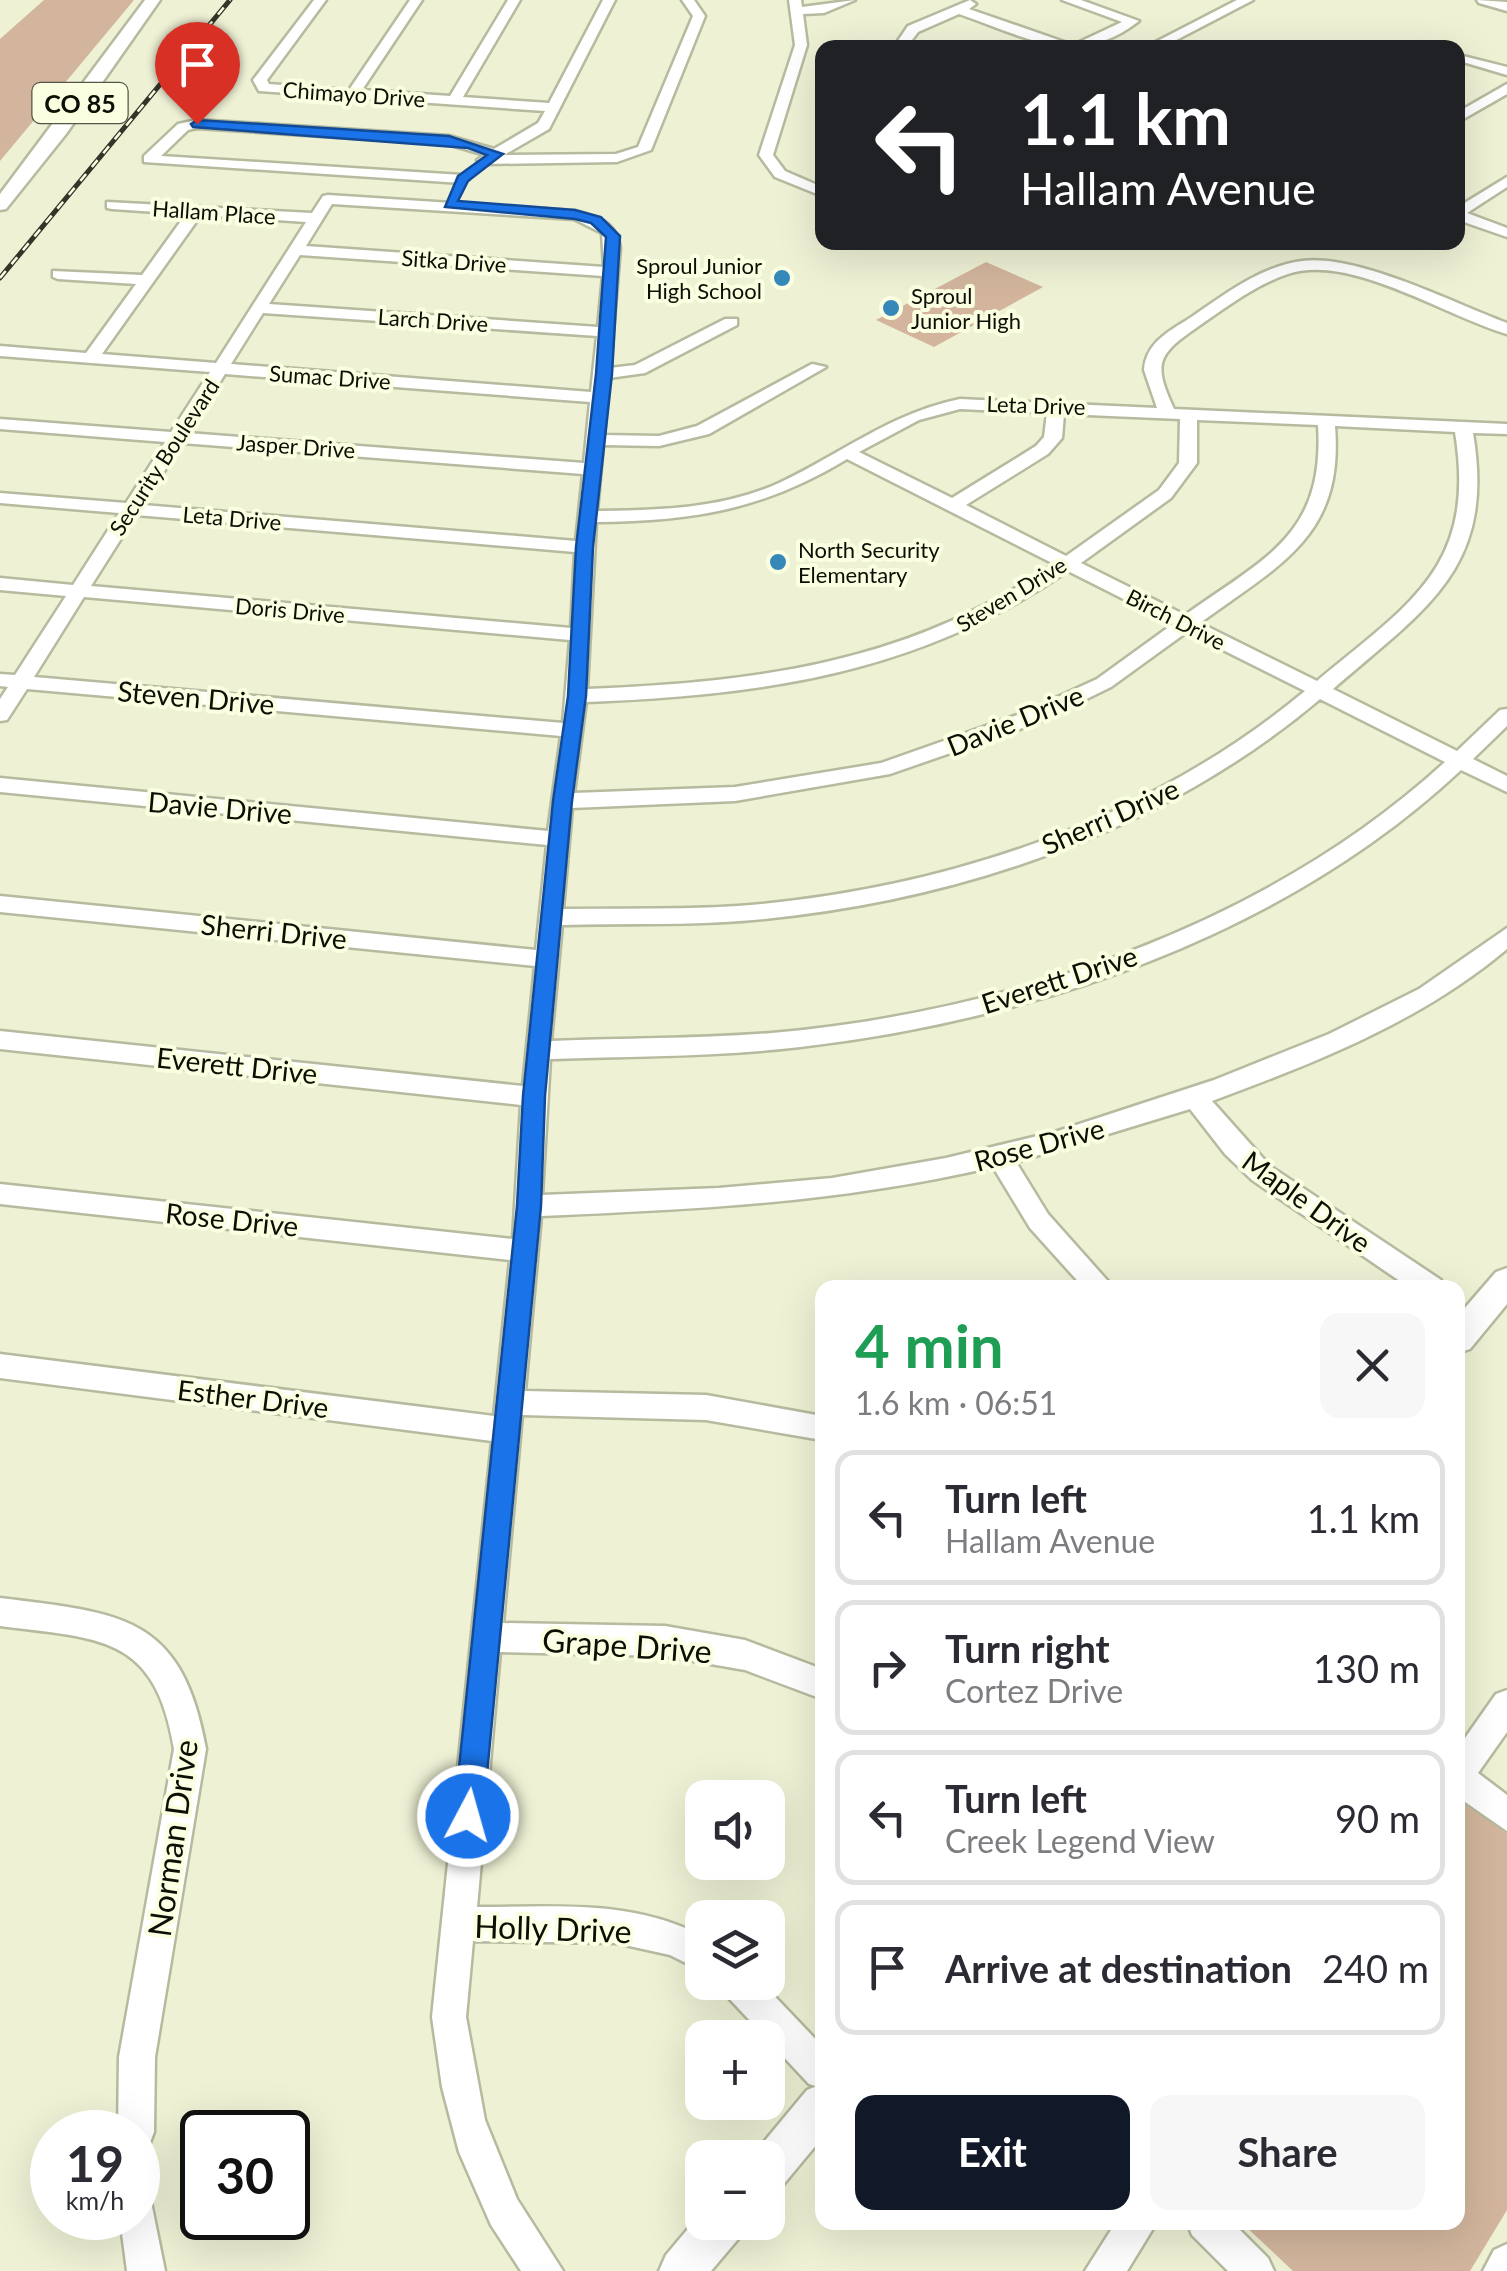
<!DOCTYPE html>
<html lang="en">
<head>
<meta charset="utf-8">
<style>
  :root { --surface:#fff; --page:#f7f7f7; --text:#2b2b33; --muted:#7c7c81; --line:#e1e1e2; --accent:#111827 }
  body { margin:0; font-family:Lato,sans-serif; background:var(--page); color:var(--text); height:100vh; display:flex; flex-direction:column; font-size:38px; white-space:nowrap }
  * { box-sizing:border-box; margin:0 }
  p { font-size:32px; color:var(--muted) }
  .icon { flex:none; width:55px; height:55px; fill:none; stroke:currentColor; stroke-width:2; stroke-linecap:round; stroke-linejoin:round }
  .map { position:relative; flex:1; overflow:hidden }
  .details { position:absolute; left:815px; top:1280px; width:650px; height:950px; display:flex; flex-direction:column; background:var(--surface); border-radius:20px; box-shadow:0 10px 40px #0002 }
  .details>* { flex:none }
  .banner { position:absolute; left:815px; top:40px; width:650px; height:210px; border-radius:20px; box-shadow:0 10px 40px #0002; background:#202124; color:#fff; overflow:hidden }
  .fabs { position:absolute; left:685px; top:1780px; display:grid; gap:20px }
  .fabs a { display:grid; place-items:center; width:100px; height:100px; border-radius:20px; background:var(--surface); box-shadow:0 10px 40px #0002; font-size:50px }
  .speed { position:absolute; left:30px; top:2110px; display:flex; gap:20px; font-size:50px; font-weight:700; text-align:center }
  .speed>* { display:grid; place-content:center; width:130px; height:130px; border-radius:50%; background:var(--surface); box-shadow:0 10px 40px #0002; line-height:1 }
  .speed small { font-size:25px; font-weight:400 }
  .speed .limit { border:5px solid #111; border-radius:15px; background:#fff; color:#111 }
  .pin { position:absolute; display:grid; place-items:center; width:85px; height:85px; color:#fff; margin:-102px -42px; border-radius:50% 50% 50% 0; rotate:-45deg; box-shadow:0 0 10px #0007 }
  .pin .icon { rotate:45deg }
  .me { position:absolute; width:110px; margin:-55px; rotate:6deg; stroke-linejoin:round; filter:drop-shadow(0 0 8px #0008) }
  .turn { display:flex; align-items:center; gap:35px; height:210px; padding:0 40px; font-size:45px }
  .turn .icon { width:130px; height:130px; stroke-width:2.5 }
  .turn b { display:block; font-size:70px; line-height:85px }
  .round { display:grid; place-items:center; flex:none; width:105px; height:105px; border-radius:20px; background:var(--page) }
  .summary { display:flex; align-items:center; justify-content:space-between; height:170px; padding:0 40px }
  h1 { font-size:60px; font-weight:700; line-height:75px; color:#1e9e55 }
  .primary-button { display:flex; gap:20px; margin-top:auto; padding:20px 40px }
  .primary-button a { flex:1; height:115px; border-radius:20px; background:var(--accent); color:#fff; font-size:40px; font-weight:700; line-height:115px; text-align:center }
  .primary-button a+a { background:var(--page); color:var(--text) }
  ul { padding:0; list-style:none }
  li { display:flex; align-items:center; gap:30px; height:135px; margin:0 20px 15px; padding:0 20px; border:5px solid var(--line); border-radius:20px }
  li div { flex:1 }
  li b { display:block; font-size:38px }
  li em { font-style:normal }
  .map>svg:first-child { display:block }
</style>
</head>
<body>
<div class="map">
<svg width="1507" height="2271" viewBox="0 0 1507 2271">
  <rect width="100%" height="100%" fill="#eef1d4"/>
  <path fill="#d2b59c" d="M 44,0 L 134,0 L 0,161 L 0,39 Z
    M 986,262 L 1043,287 L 934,347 L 876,320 Z
    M 1458,1796 L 1507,1834 L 1507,2210 L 1470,2271 L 1293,2271 L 1242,2223 L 1458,2222 Z"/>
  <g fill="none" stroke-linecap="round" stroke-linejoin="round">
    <defs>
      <path id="minor" d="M 314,0 L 326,0 L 267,80 L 269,84 L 349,90 L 410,0 L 422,0 L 362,90 L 450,96 L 508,0 L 520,0 L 463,97 L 549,103 L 603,0 L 615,0 L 549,129 L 504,155 L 616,154 L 638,147 L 693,16 L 682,0 L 694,0 L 705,16 L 651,150 L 617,162 L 484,164 L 477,160 L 485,155 L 448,144 L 197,128 L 188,130 L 161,156 L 462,175 L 469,179 L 462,183 L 144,162 L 144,156 L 178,124 L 197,120 L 449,136 L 494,149 L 538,123 L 545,111 L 259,91 L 253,80 Z
        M 789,0 L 801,0 L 802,7 L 855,0 L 824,13 L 803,14 L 807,45 L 773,155 L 785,171 L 822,187 L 822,196 L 775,177 L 759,155 L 795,45 Z
        M 970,0 L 976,4 L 969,9 L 1073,45 L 1122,22 L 1062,0 L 1081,0 L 1139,21 C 1077,70 1024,36 959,14 L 918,32 L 906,48 L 893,48 L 908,26 Z
        M 1237,0 L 1253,0 L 1161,48 L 1144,48 Z
        M 1463,56 L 1507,67 L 1507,75 L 1463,62 Z
        M 1507,84 L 1507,94 L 1458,122 L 1458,112 Z
        M 1507,177 L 1507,187 L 1467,213 L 1507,228 L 1507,237 L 1458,220 L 1458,207 Z
        M 328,195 L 575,211 C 598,217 617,222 620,248 L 610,368 L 635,365 L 725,319 L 737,319 L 737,325 L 645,373 L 609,378 L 604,435 L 659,436 L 697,426 L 812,364 L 826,367 L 709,434 L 659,446 L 603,445 L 597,511 C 659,510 722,509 779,483 C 841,454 891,413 960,399 L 1157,408 L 1144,370 C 1146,341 1172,330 1193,316 C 1226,293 1262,266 1302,261 C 1358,254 1453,303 1507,323 L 1507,334 C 1447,317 1350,253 1288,274 C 1255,285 1225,308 1196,328 C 1157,355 1153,364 1174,409 L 1507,424 L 1507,434 L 1473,433 C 1496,569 1425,609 1333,689 L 1457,751 L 1500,710 L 1507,709 L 1507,726 L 1473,759 L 1507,776 L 1507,792 L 1461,770 C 1286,934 1035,1020 800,1047 C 717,1057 633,1056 550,1059 L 542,1195 L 719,1188 L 832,1178 L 946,1158 L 1058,1131 L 1214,1080 L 1329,1034 L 1419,989 L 1507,928 L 1507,949 C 1422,1021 1315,1063 1212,1101 L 1270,1166 L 1441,1280 L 1445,1288 L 1410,1288 L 1252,1180 L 1225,1154 L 1190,1109 L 1016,1162 L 1048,1214 L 1114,1288 L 1084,1288 L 1030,1228 L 993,1167 C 837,1203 700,1209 541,1216 L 525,1391 L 706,1395 L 822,1416 L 822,1440 L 706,1420 L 522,1415 L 503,1623 L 665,1626 L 745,1640 L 822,1669 L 822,1699 L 745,1670 L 665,1656 L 500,1652 L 477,1907 C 553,1907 632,1899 702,1936 L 702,1971 L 670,1955 L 616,1943 L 473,1941 L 466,2017 L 485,2120 L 517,2199 L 563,2271 L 521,2271 L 491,2225 L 459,2152 L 442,2087 L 432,2017 L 492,1441 L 0,1378 L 0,1354 L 494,1416 L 510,1260 L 0,1204 L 0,1184 L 513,1239 L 521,1105 L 0,1049 L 0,1031 L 523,1086 L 535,966 L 0,912 L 0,896 L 536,950 L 547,845 L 0,792 L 0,778 L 548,831 L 561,736 L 27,689 L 7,720 L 0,721 L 0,699 L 8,687 L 0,686 L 0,674 L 15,675 L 66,596 L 0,590 L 0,578 L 73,585 L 119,513 L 0,503 L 0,493 L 126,503 L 165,442 L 0,429 L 0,419 L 171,432 L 210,372 L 0,356 L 0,346 L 86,353 L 136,284 L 58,279 L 53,277 L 53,271 L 142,275 L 186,214 L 112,209 L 107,208 L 107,202 L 312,213 L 323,196 ZM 332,204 L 574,219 L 602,233 L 604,267 L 306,246 ZM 201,215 L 306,222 L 216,363 L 102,354 ZM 300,255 L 603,276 L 598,327 L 269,304 ZM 263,313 L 597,336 L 591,392 L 231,364 ZM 225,374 L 590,402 L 584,463 L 188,433 ZM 960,409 L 1047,413 L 1044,437 L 1036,446 L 952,498 L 859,452 L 919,420 ZM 1064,414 L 1180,419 L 1179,463 L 1159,490 L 1066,556 L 966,505 L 1048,454 L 1062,438 ZM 1197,420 L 1318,425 C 1325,536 1264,558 1185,615 L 1081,563 L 1171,498 L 1197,463 ZM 1335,426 L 1455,432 C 1477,567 1410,603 1317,681 L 1200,623 C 1279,565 1344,537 1335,426 ZM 182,443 L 583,474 L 576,541 L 143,505 ZM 847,459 L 1054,564 C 908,663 760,682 587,689 L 596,522 C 693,521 763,510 847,459 ZM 136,515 L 575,552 L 571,628 L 91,586 ZM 1068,571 L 1173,624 L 1097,679 L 1023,713 L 881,763 L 735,787 L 574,793 L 586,702 C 763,695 918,674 1068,571 ZM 84,597 L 570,640 L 563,723 L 34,677 ZM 1187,632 L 1305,691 C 1146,823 942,890 738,906 C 680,910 621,908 563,909 L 572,808 L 735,801 L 890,774 L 1037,723 L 1111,687 ZM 1320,699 L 1445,762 C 1266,926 1010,1012 772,1033 C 698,1039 625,1038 551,1041 L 562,925 C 625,923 689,926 753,920 C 956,902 1163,832 1320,699 Z
        M 0,1598 C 120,1613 182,1614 206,1749 L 155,2057 L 154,2132 L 149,2145 L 138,2149 L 138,2132 L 118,2132 L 119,2057 L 174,1749 C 155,1634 100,1639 0,1626 Z
        M 1507,1690 L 1507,1732 L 1478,1773 L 1507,1795 L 1507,1831 L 1458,1797 L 1458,1748 L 1496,1694 Z
        M 720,1982 L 761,1982 L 822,2046 L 822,2088 L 809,2084 L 725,1994 Z
        M 138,2197 L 151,2202 L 165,2271 L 127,2271 L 120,2218 L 138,2218 Z
        M 1116,2222 L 1157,2222 L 1127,2271 L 1085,2271 Z
        M 1187,2222 L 1232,2222 L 1268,2258 L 1274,2271 L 1228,2271 L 1192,2235 Z
        M 1507,2244 L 1507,2271 L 1483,2271 L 1494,2250 Z"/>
      <path id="major" d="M 145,0 L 160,0 L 66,134 L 6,209 L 0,210 L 0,194 Z
        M 1477,0 L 1507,2 L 1507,11 L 1479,3 Z
        M 1507,1268 L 1507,1304 L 1470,1349 L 1458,1353 L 1458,1316 L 1496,1272 Z
        M 822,2084 L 822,2138 L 783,2185 L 768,2192 L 768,2158 L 751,2158 L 753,2155 L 807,2090 Z
        M 702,2212 L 702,2222 L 745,2222 L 739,2238 L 711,2271 L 659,2271 L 666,2255 Z"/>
    </defs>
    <use href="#minor" stroke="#b6ba9e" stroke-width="5"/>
    <use href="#major" stroke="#b6ba9e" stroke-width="5"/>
    <use href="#minor" fill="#fff" fill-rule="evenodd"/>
    <use href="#major" fill="#fff" fill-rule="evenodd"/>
    <defs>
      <path id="rail" d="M 0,278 L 230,0"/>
    </defs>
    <use href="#rail" stroke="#343428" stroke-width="5"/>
    <use href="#rail" stroke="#fbffe1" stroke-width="2.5" stroke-dasharray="9" stroke-linecap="butt"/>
  </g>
  <path fill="#1a73e8" stroke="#114b97" stroke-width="2.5" d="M 197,120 L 449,136 L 503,154 L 468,181 L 458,201 L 575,210 L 601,217 L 620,236 L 612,374 L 593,547 L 586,696 L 572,801 L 545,1096 L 541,1206 L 483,1816 L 479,1827 L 468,1831 L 458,1827 L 454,1816 L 517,1206 L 523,1096 L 553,801 L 568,696 L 576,547 L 596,374 L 606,237 L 591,223 L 575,219 L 445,207 L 458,176 L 487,155 L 468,148 L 193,127 L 191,124 Z"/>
  <g fill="#3688b9" stroke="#fbffe1" stroke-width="4">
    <circle cx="782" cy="278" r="10"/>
    <circle cx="891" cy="308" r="10"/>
    <circle cx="778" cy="562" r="10"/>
  </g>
  <g text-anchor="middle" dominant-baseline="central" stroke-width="8" stroke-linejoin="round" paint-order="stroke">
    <g font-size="22" fill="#0e0e05" stroke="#fbffe1">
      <text transform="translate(354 94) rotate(4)">Chimayo Drive</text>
      <text transform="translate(214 212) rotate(4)">Hallam Place</text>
      <text transform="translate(454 261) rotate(4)">Sitka Drive</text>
      <text transform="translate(433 320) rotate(4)">Larch Drive</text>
      <text transform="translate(330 377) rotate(4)">Sumac Drive</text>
      <text transform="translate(1036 405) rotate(2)">Leta Drive</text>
      <text transform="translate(296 446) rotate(4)">Jasper Drive</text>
      <text transform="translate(164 457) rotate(-57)">Security Boulevard</text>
      <text transform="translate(232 518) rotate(5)">Leta Drive</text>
      <text transform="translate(1011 594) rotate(-31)">Steven Drive</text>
      <text transform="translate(290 610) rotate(5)">Doris Drive</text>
      <text transform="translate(1176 619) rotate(27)">Birch Drive</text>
    </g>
    <g font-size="22" fill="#0e0e05" stroke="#fbffe1" text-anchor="start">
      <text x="762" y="265" text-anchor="end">Sproul Junior<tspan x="762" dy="25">High School</tspan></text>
      <text x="911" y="295">Sproul<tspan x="911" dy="25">Junior High</tspan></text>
      <text x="798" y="549">North Security<tspan x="798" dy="25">Elementary</tspan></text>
    </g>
    <rect fill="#fbffe1" stroke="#555647" stroke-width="2.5" x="32.5" y="83" width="95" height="40" rx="8"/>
    <g font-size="25" font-weight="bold" fill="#0e0e05">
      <text x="80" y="103">CO 85</text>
    </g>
    <g font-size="28" fill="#0e0e05" stroke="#fbffe1">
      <text transform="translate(196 697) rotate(5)">Steven Drive</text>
      <text transform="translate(1015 720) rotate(-22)">Davie Drive</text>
      <text transform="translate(220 807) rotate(5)">Davie Drive</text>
      <text transform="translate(1110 816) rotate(-24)">Sherri Drive</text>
      <text transform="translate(274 931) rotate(6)">Sherri Drive</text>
      <text transform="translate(1059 979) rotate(-18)">Everett Drive</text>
      <text transform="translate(237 1065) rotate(6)">Everett Drive</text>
      <text transform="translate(1039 1144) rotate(-15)">Rose Drive</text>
      <text transform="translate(1307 1201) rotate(36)">Maple Drive</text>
      <text transform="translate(232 1219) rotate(6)">Rose Drive</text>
      <text transform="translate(253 1398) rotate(7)">Esther Drive</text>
    </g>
    <g font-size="32" fill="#0e0e05" stroke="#fbffe1">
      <text transform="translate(627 1645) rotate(4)">Grape Drive</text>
      <text transform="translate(172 1838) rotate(-82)">Norman Drive</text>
      <text transform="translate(553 1928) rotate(2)">Holly Drive</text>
    </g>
  </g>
</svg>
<div class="fabs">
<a><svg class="icon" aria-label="sound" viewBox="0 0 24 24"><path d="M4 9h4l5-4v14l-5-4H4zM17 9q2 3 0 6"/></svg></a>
<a><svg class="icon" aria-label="layers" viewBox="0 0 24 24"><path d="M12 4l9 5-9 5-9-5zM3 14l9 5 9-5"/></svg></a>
<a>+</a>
<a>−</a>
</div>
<div class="speed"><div>19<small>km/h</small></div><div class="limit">30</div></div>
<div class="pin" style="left:197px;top:124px;background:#d93025"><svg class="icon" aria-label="arrive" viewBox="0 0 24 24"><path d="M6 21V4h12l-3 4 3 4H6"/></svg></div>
<svg class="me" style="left:468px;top:1816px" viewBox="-20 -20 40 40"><circle r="17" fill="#1a73e8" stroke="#fff" stroke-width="3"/><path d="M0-11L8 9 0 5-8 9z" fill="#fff"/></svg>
<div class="banner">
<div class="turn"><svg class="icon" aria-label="left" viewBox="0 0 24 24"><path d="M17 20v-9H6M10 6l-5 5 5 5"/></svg><div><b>1.1 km</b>Hallam Avenue</div></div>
</div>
<section class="details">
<div class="summary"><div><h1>4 min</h1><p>1.6 km · 06:51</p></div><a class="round"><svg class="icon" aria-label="close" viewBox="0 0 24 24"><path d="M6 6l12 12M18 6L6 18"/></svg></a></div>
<ul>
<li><svg class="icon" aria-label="left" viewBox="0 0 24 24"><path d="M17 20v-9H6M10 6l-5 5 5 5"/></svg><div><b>Turn left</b><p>Hallam Avenue</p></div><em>1.1 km</em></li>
<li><svg class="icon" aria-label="right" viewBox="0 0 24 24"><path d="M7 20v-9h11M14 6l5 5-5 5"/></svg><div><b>Turn right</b><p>Cortez Drive</p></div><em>130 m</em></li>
<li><svg class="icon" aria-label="left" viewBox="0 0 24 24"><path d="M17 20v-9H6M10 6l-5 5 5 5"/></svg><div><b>Turn left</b><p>Creek Legend View</p></div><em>90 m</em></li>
<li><svg class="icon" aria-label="arrive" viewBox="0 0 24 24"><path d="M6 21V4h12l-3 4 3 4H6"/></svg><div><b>Arrive at destination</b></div><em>240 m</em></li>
</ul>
<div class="primary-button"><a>Exit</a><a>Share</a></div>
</section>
</div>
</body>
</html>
